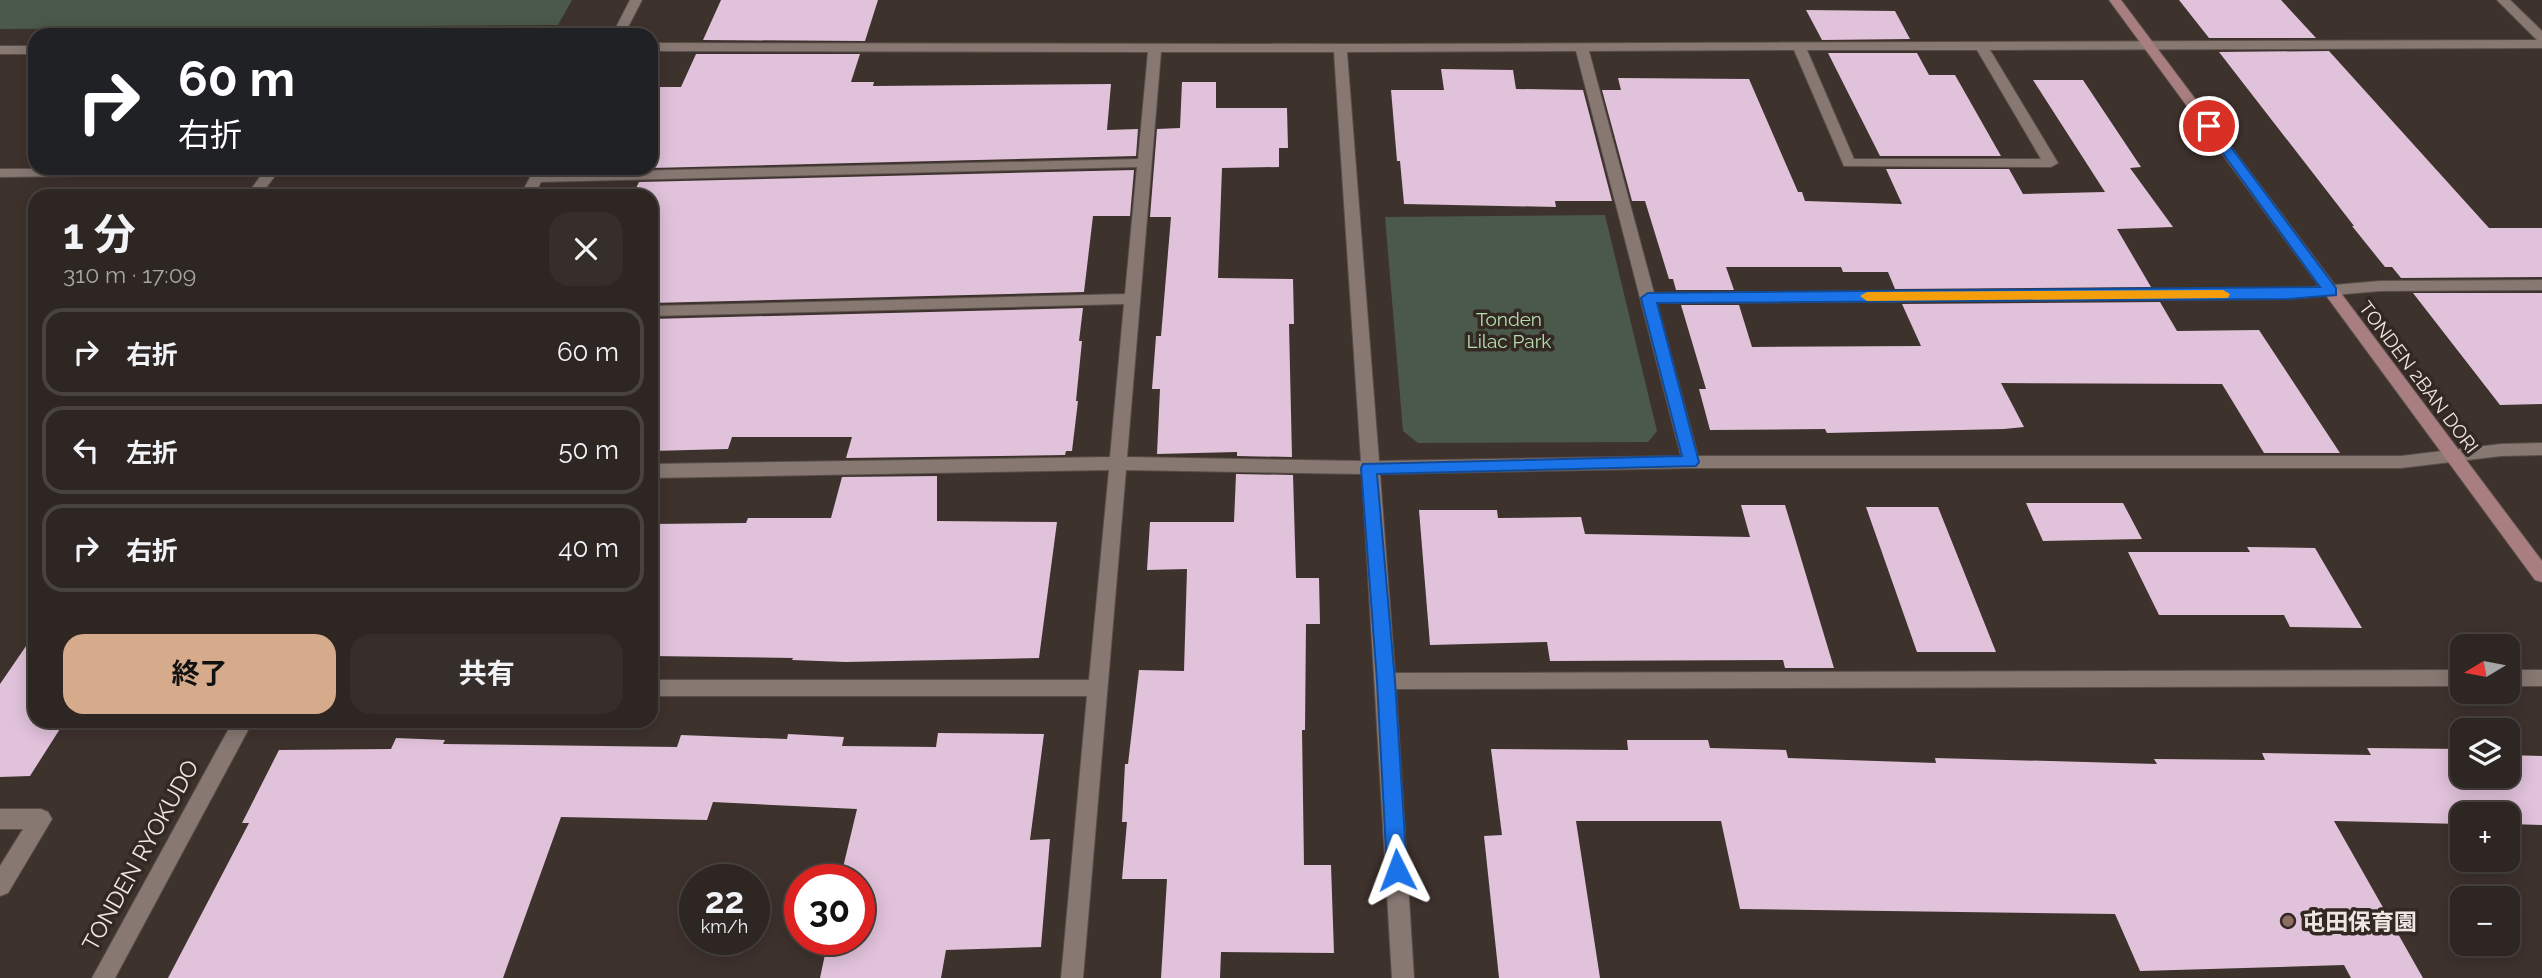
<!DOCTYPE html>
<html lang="ja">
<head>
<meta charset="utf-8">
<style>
  :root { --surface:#2e2622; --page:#362e2a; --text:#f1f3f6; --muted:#a7a5a5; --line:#494340; --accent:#d6ab8b }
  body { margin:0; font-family:Raleway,"Noto Sans JP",sans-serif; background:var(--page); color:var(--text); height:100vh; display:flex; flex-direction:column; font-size:26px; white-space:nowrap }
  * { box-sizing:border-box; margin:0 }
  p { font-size:23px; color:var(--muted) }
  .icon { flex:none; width:38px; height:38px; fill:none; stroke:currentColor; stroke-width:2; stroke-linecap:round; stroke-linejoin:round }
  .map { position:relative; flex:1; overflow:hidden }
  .panel { position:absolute; left:28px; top:189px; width:630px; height:539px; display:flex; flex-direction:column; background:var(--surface); border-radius:21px; box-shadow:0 4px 18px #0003,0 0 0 2px var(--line) }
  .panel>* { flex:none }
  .hud { position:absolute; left:28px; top:28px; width:630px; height:147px; border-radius:21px; box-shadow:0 4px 18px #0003,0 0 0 2px var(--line); background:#202124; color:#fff; overflow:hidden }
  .needle { width:46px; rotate:260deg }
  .tools { position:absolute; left:2450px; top:634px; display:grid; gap:14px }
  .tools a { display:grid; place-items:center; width:70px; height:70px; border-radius:14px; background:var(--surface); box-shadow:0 4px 18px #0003,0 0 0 2px var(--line); font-size:35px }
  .speed { position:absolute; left:679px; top:864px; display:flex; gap:14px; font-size:35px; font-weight:700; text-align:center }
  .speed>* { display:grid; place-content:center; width:91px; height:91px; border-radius:50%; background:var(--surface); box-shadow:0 4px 18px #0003,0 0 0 2px var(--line); line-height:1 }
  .speed small { font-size:18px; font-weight:400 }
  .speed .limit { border:10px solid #d22; background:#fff; color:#111 }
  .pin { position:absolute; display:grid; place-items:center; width:60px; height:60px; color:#fff; margin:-30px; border:4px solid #fff; border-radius:50%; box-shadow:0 2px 7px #0007 }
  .me { position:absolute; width:77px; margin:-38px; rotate:357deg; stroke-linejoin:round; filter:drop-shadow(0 0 5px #0008) }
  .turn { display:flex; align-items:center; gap:24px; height:147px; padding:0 35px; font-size:32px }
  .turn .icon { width:91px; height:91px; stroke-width:2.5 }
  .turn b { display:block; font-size:49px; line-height:60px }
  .round { display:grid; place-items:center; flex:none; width:74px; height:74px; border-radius:21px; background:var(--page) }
  .head { display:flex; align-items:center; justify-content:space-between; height:119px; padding:0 35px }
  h1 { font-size:42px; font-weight:700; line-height:52px }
  .cta { display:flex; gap:14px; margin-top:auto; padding:14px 35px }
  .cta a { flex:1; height:80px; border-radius:21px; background:var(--accent); color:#111; font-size:28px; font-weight:700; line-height:80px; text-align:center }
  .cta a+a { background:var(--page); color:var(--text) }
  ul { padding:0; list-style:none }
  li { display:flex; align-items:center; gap:21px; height:88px; margin:0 14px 10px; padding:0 21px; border:4px solid var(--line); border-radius:21px }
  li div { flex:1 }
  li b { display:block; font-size:26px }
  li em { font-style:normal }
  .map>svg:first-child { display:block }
</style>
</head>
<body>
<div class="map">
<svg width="2542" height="978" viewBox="0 0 2542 978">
  <rect width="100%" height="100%" fill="#3e322d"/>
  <path fill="#4b594a" d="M 0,0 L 572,0 L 558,25 L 0,29 Z
    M 1605,215 L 1657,431 L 1648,442 L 1418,443 L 1403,431 L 1385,217 Z"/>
  <path fill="#e0c2da" d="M 721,0 L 878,0 L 865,41 L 703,40 Z
    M 2179,0 L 2281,0 L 2316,38 L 2209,38 Z
    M 1806,10 L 1895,11 L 1910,39 L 1822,40 Z
    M 2329,51 L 2489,228 L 2542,228 L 2542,277 L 2401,278 L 2392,267 L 2385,267 L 2352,226 L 2354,226 L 2219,52 Z
    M 1828,53 L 1917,53 L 1929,75 L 1955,75 L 2001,156 L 1880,156 Z
    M 696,54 L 860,54 L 851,82 L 874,82 L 873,86 L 1111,84 L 1107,130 L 1138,129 L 1136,156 L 651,168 L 651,87 L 681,87 Z
    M 1441,69 L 1513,70 L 1516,89 L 1583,90 L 1612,201 L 1555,201 L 1556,207 L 1404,204 L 1400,161 L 1397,161 L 1391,90 L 1444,90 Z
    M 1618,78 L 1749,79 L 1798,192 L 1802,192 L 1805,201 L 1902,204 L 1886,169 L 2009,169 L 2023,194 L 2105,192 L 2033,80 L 2083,80 L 2141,167 L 2130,168 L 2173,227 L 2117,229 L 2151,287 L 1895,289 L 1888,272 L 1843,272 L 1841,267 L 1726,267 L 1734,290 L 1676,290 L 1673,279 L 1669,279 L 1645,201 L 1632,201 L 1602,90 L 1621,90 Z
    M 1182,82 L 1216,82 L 1216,108 L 1287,108 L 1288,148 L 1279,148 L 1279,167 L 1222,168 L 1218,278 L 1293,279 L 1294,324 L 1289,324 L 1292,457 L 1237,456 L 1237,452 L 1157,454 L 1160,389 L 1152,389 L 1156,336 L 1161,336 L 1171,217 L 1150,217 L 1157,129 L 1180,128 Z
    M 1134,170 L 1130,216 L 1093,216 L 1084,292 L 651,303 L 651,196 L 632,196 L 639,182 Z
    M 2413,293 L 2542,293 L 2542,404 L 2500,405 Z
    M 2160,302 L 2177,331 L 2259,330 L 2340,453 L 2264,453 L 2222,384 L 2001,383 L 2024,427 L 2004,429 L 1827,433 L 1825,429 L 1710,430 L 1699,389 L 1706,389 L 1681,305 L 1739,305 L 1752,347 L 1921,346 L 1902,304 Z
    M 1083,308 L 1079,341 L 1082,341 L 1076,401 L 1078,401 L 1072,451 L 1066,451 L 1065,455 L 846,458 L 852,437 L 732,437 L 728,449 L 651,451 L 651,319 Z
    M 1236,474 L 1293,475 L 1296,578 L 1319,578 L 1320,624 L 1306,624 L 1305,730 L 1302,730 L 1304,865 L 1331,865 L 1334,953 L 1221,952 L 1220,978 L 1161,978 L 1167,879 L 1122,879 L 1127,822 L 1122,822 L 1125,764 L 1128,764 L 1139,670 L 1184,671 L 1187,569 L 1147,570 L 1150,522 L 1234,522 Z
    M 937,476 L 937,521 L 1057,522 L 1039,658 L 846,662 L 792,660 L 793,658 L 651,656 L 651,524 L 746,523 L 748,518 L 831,518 L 842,477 Z
    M 2026,503 L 2123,503 L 2142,539 L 2043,541 Z
    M 1741,505 L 1785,505 L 1834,668 L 1785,668 L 1783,660 L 1550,661 L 1547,642 L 1430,645 L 1419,510 L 1497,510 L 1498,518 L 1581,517 L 1585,534 L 1750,537 Z
    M 1866,507 L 1938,507 L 1996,652 L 1917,652 Z
    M 2247,547 L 2315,548 L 2362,628 L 2290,627 L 2284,615 L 2159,615 L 2128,552 L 2250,552 Z
    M 35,633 L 35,721 L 65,721 L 30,776 L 0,777 L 0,684 Z
    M 938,733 L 1044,734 L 1030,840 L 1050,839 L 1041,947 L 946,950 L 941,978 L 820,978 L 828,940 L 859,940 L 859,880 L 840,880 L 857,809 L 713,802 L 707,820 L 561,817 L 503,978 L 168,978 L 249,823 L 242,823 L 279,750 L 391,749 L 396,738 L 445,740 L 443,744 L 677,747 L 681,735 L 787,739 L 788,734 L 844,737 L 842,746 L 936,747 Z
    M 1627,740 L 1708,740 L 1710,748 L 1786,750 L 1788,758 L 1936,763 L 1935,758 L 2157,764 L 2154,759 L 2265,760 L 2262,753 L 2371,755 L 2367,748 L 2462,749 L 2462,775 L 2508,775 L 2508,755 L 2542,756 L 2542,825 L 2508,824 L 2508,814 L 2462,814 L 2462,824 L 2334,821 L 2423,978 L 2351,978 L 2344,965 L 2140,971 L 2115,914 L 1740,909 L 1721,821 L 1576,821 L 1600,978 L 1499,978 L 1484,836 L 1502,835 L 1491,749 L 1628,750 Z"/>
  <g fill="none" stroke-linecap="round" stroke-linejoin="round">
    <defs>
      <path id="lane" d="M 281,168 L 260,196 L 246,196 L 262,174 L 0,177 L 0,169 Z"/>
      <path id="street" d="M 630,0 L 642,0 L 624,35 L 612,35 Z
        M 2497,0 L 2510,0 L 2542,31 L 2542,48 L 1990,50 L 2058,163 L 2051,167 L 1844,166 L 1794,50 L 1589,51 L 1654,293 L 2288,289 L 2380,281 L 2542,280 L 2542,290 L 2380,291 L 2288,299 L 1657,303 L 1698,456 L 2401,456 L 2501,444 L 2542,443 L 2542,455 L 2501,456 L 2401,468 L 1691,468 L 1380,474 L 1395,673 L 2462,670 L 2462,686 L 1396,689 L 1414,978 L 1392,978 L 1362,474 L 1126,470 L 1083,978 L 1061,978 L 1087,696 L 651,696 L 651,680 L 1089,680 L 1109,470 L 651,478 L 651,464 L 1110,457 L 1124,304 L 651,316 L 651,306 L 1125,294 L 1137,167 L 541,182 L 534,196 L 520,196 L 535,168 L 549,168 L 546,173 L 1138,159 L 1148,52 L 651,51 L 651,43 L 1360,44 L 2537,40 ZM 1807,50 L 1977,50 L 2041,159 L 1854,159 ZM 1576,51 L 1681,456 L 1379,461 L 1347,52 ZM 1161,52 L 1334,52 L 1361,461 L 1127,457 Z
        M 0,46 L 35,46 L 35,54 L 0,54 Z
        M 2508,670 L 2542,670 L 2542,686 L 2508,686 Z
        M 233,721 L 253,721 L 115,978 L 92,978 Z
        M 0,809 L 41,809 L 48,812 L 52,819 L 8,893 L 0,896 L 0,866 L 23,829 L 0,829 Z"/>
      <path id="secondary" d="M 2109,0 L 2121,0 L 2542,561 L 2542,582 L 2535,580 Z"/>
    </defs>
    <use href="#lane" stroke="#594e4b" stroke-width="2"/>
    <use href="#street" stroke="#594e4b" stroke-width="2"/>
    <use href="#secondary" stroke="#594e4b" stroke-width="2"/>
    <use href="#lane" fill="#877872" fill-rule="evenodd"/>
    <use href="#street" fill="#877872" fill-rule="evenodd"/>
    <use href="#secondary" fill="#a87e80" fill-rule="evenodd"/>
  </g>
  <path fill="#1a73e8" stroke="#114b97" stroke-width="2" d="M 2209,122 L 2213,123 L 2336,288 L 2336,295 L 2288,299 L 1657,303 L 1699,462 L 1696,466 L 1377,474 L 1395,681 L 1407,870 L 1404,876 L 1397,879 L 1390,876 L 1387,870 L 1377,681 L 1361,468 L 1363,464 L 1682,456 L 1641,298 L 1648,293 L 2320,287 L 2203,126 Z"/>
  <path fill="#f59e0b" d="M 2223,290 L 2230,294 L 2228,298 L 1867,301 L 1860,296 L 1867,292 Z"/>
  <circle fill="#8d6e63" stroke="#342823" stroke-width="2.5" cx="2288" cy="921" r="7"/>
  <g text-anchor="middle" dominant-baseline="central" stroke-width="7" stroke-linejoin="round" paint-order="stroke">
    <g font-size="19" fill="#b4deb0" stroke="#342823">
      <text x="1509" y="319">Tonden<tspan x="1509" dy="22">Lilac Park</tspan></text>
    </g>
    <g font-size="19" fill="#eee6e3" stroke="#342823">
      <text transform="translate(2419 377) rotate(53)">TONDEN 2BAN DORI</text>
    </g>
    <g font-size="23" fill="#eee6e3" stroke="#342823">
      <text transform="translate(140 855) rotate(-61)">TONDEN RYOKUDO</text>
    </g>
    <g font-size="23" font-weight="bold" fill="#eee6e3" stroke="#342823" text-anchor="start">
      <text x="2302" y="921">屯田保育園</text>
    </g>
  </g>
</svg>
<div class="tools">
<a><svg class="needle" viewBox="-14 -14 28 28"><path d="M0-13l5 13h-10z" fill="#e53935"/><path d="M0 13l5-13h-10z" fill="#a7a5a5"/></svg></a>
<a><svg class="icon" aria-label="layers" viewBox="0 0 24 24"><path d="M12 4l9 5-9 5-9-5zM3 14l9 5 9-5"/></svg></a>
<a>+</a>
<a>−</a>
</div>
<div class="speed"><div>22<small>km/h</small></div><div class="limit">30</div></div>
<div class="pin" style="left:2209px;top:126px;background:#d93025"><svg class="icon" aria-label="arrive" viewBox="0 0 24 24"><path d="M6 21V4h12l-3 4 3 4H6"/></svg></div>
<svg class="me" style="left:1397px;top:870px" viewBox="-20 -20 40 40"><path d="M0-17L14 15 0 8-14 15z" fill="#1a73e8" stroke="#fff" stroke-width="4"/></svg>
<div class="hud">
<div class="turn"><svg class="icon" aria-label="right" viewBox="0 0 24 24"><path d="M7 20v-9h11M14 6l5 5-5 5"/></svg><div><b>60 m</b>右折</div></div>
</div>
<section class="panel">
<div class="head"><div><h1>1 分</h1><p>310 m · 17:09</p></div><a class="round"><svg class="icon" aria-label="close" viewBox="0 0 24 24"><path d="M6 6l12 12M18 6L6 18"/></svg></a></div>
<ul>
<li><svg class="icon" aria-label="right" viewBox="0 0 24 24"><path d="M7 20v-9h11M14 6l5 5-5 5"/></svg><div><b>右折</b></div><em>60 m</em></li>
<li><svg class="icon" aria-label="left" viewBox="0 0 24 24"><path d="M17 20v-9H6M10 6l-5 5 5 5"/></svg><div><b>左折</b></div><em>50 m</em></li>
<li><svg class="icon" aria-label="right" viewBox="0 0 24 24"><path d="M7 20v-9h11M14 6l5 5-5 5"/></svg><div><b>右折</b></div><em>40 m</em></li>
</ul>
<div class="cta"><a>終了</a><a>共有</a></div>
</section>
</div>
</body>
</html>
